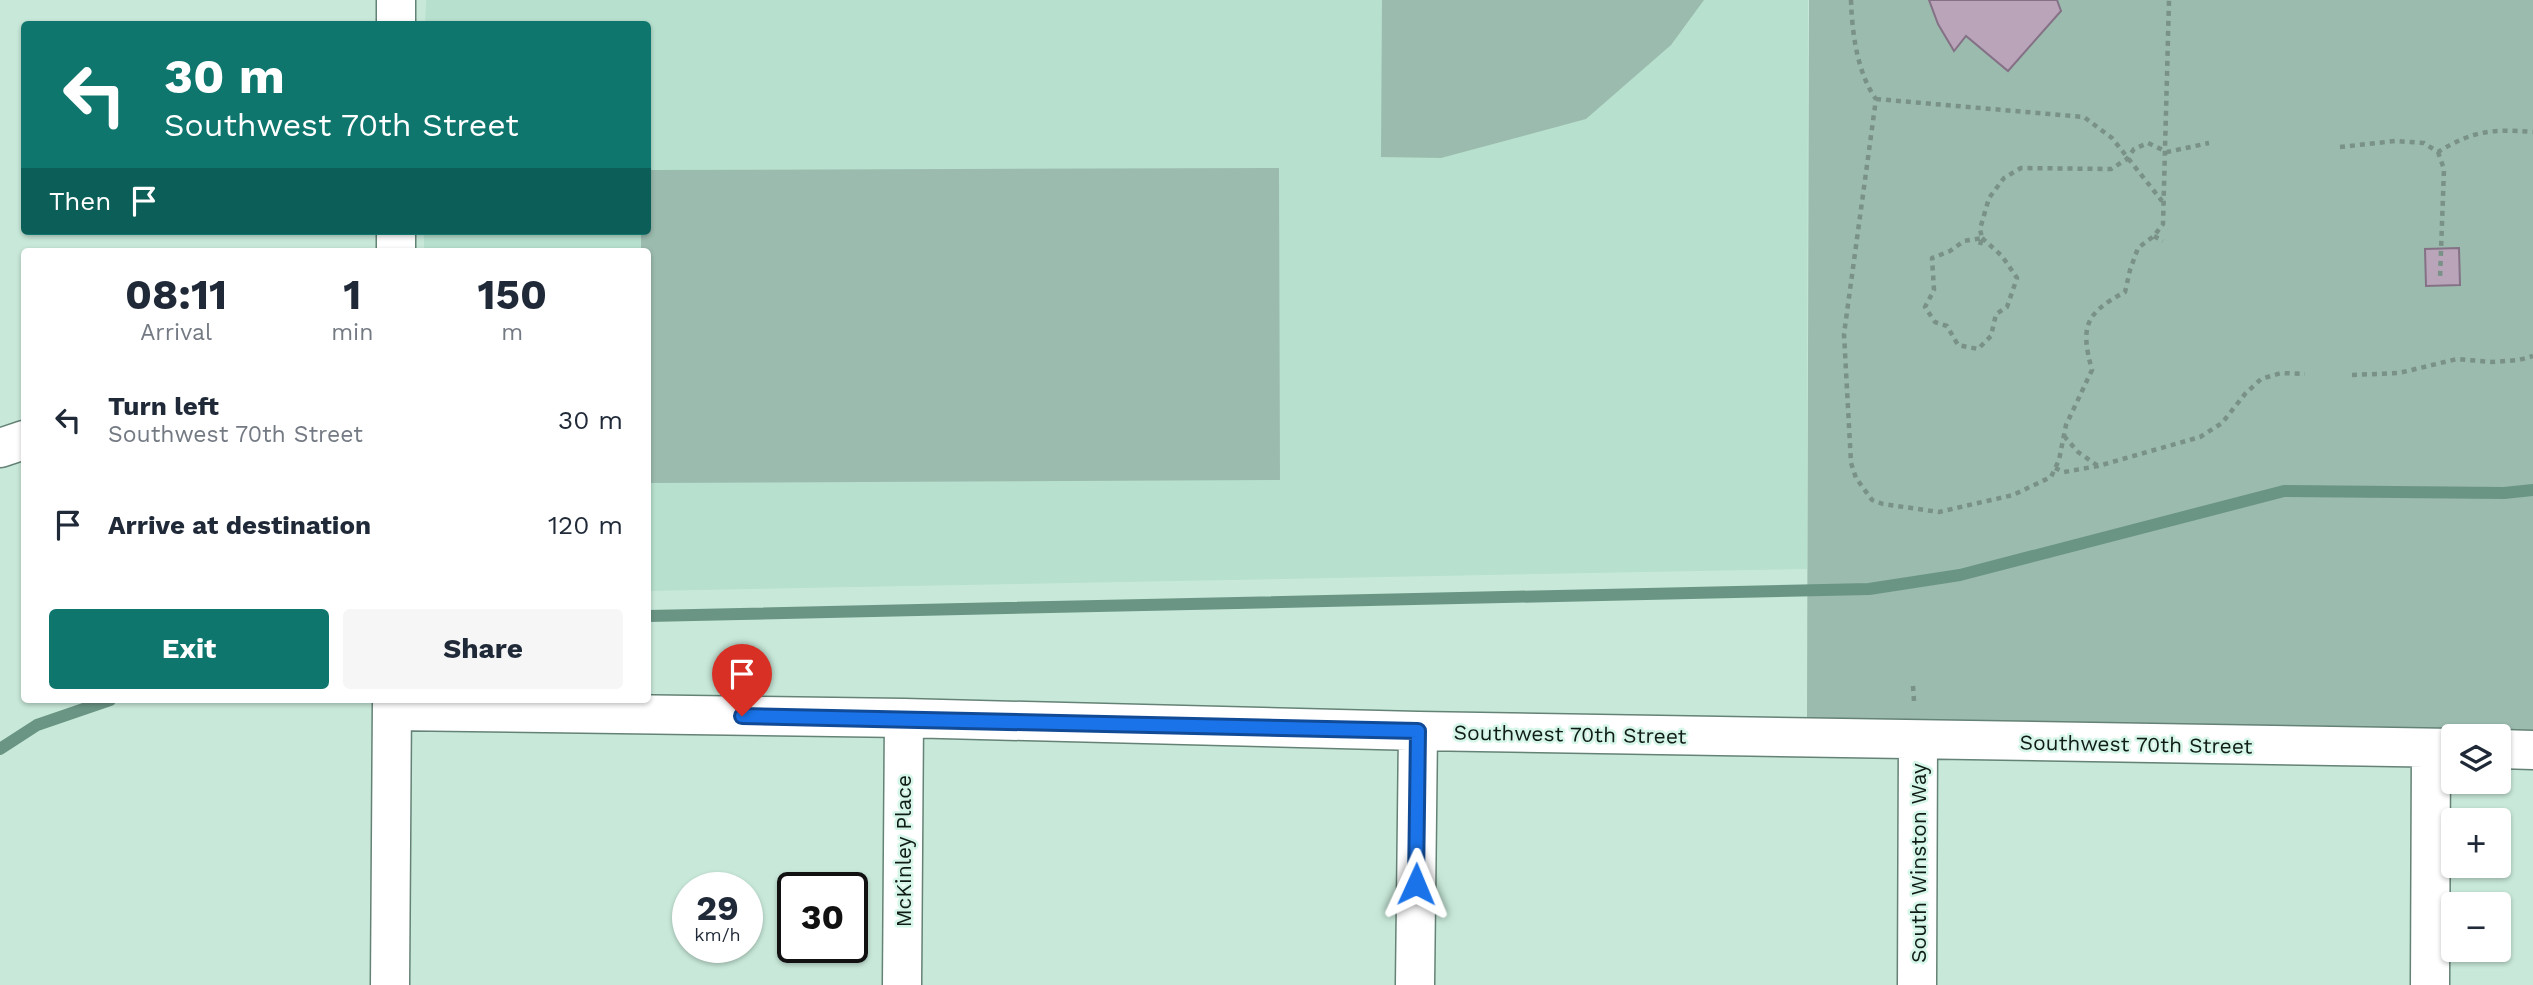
<!DOCTYPE html>
<html lang="en">
<head>
<meta charset="utf-8">
<style>
  :root { --surface:#fff; --page:#f6f6f7; --text:#1f2937; --muted:#747a83; --accent:#0f766e }
  body { margin:0; font-family:"Work Sans",sans-serif; background:var(--page); color:var(--text); height:100vh; display:flex; flex-direction:column; font-size:26px; white-space:nowrap }
  * { box-sizing:border-box; margin:0 }
  p { font-size:23px; color:var(--muted) }
  .icon { flex:none; width:38px; height:38px; fill:none; stroke:currentColor; stroke-width:2; stroke-linecap:round; stroke-linejoin:round }
  .map { position:relative; flex:1; overflow:hidden }
  .sheet { position:absolute; left:21px; top:248px; width:630px; height:455px; display:flex; flex-direction:column; background:var(--surface); border-radius:7px; box-shadow:0 2px 5px #0004 }
  .sheet>* { flex:none }
  .top-card { position:absolute; left:21px; top:21px; width:630px; height:214px; border-radius:7px; box-shadow:0 2px 5px #0004; background:#0f766e; color:#fff; overflow:hidden }
  .buttons { position:absolute; left:2441px; top:724px; display:grid; gap:14px }
  .buttons a { display:grid; place-items:center; width:70px; height:70px; border-radius:7px; background:var(--surface); box-shadow:0 2px 5px #0004; font-size:35px }
  .speed { position:absolute; left:672px; top:872px; display:flex; gap:14px; font-size:35px; font-weight:700; text-align:center }
  .speed>* { display:grid; place-content:center; width:91px; height:91px; border-radius:50%; background:var(--surface); box-shadow:0 2px 5px #0004; line-height:1 }
  .speed small { font-size:18px; font-weight:400 }
  .speed .limit { border:4px solid #111; border-radius:10px; background:#fff; color:#111 }
  .pin { position:absolute; display:grid; place-items:center; width:60px; height:60px; color:#fff; margin:-72px -30px; border-radius:50% 50% 50% 0; rotate:-45deg; box-shadow:0 0 7px #0007 }
  .pin .icon { rotate:45deg }
  .me { position:absolute; width:77px; margin:-38px; rotate:1deg; stroke-linejoin:round; filter:drop-shadow(0 0 5px #0008) }
  .turn { display:flex; align-items:center; gap:24px; height:147px; padding:0 28px; font-size:32px }
  .turn .icon { width:91px; height:91px; stroke-width:2.5 }
  .turn b { display:block; font-size:49px; line-height:60px }
  .then { display:flex; align-items:center; height:66px; padding:0 28px; background:#0003; gap:14px; font-size:26px }
  .eta { display:flex; justify-content:space-evenly; align-items:center; height:119px; text-align:center }
  .eta b { font-size:42px; font-weight:700; line-height:49px }
  .action { display:flex; gap:14px; margin-top:auto; padding:14px 28px }
  .action a { flex:1; height:80px; border-radius:7px; background:var(--accent); color:#fff; font-size:28px; font-weight:700; line-height:80px; text-align:center }
  .action a+a { background:var(--page); color:var(--text) }
  ul { padding:0; list-style:none }
  li { display:flex; align-items:center; gap:21px; height:105px; padding:0 28px }
  li div { flex:1 }
  li b { display:block; font-size:26px }
  li em { font-style:normal }
  .map>svg:first-child { display:block }
</style>
</head>
<body>
<div class="map">
<svg width="2533" height="985" viewBox="0 0 2533 985">
  <rect width="100%" height="100%" fill="#c8e9da"/>
  <path fill="#b7e0ce" d="M 426,0 L 1808,0 L 1807,569 L 648,591 L 648,252 L 424,252 L 424,231 L 648,231 L 648,24 L 425,24 Z"/>
  <path fill="#9bbbae" d="M 1382,0 L 1704,0 L 1671,45 L 1586,119 L 1441,158 L 1381,157 Z
    M 1809,0 L 2533,0 L 2533,735 L 1807,718 Z
    M 1279,168 L 1280,480 L 648,483 L 648,252 L 641,252 L 641,231 L 648,231 L 648,170 Z"/>
  <g fill="none" stroke-linecap="round" stroke-linejoin="round">
    <path stroke="#6a9584" stroke-width="12" d="M 648,616 L 1869,589 L 1960,575 L 2284,491 L 2504,493 L 2533,490
      M 0,749 L 37,725 L 110,700"/>
  </g>
  <path fill="#baa4ba" stroke="#857186" stroke-width="2" d="M 1929,0 L 2057,0 L 2061,11 L 2008,71 L 1966,36 L 1954,51 L 1938,24 Z
    M 2459,248 L 2460,285 L 2426,286 L 2425,249 Z"/>
  <g fill="none" stroke-linecap="round" stroke-linejoin="round">
    <defs>
      <path id="minor" d="M 396,0 L 396,24
        M 396,231 L 396,252
        M 0,448 L 24,440
        M 392,711 L 904,718 L 1418,731 L 2454,748
        M 2499,749 L 2533,750
        M 390,985 L 392,700
        M 902,985 L 904,718
        M 1415,985 L 1418,731
        M 1917,985 L 1918,740
        M 2430,985 L 2431,748"/>
    </defs>
    <use href="#minor" stroke="#648275" stroke-width="41"/>
    <path stroke="#799187" stroke-width="4.5" stroke-dasharray="5 5" stroke-linecap="butt" d="M 1851,0 C 1852,32 1857,73 1876,99 L 1844,334 L 1851,463 L 1856,478 L 1872,500 L 1883,504 L 1939,512 L 2013,495 L 2051,477 L 2059,460 L 2066,425 L 2092,370 C 2080,327 2085,313 2125,292 L 2130,270 L 2138,248 L 2154,236 L 2163,224 L 2169,0
      M 1876,99 L 2084,117 L 2112,138 L 2162,201
      M 2340,147 L 2395,141 L 2424,143 L 2438,152 C 2474,130 2492,129 2533,132
      M 2438,152 L 2444,169 L 2440,278
      M 2154,236 L 2163,241
      M 1982,238 L 2002,256 L 2017,278 L 2007,307 L 1996,314 L 1991,336 L 1978,349 L 1958,345 L 1947,326 L 1935,322 L 1925,307 L 1934,290 L 1932,258 L 1950,251 L 1964,241 Z
      M 1980,245 L 1982,238 L 1980,229 L 1989,198 L 2004,178 L 2021,168 L 2111,169 L 2127,159 L 2134,149 L 2148,143 L 2167,152 L 2209,143
      M 2352,375 L 2399,373 L 2457,359 L 2492,362 L 2519,360 L 2533,356
      M 2064,436 L 2078,452 L 2098,466
      M 2055,468 L 2064,472 L 2098,466 L 2200,437 L 2222,423 L 2245,394 L 2261,379 L 2281,373 L 2305,374
      M 1913,686 L 1914,701"/>
    <use href="#minor" stroke="#fff" stroke-width="38"/>
  </g>
  <g fill="none" stroke-linecap="round" stroke-linejoin="round">
    <defs>
      <path id="route" d="M 742,716 L 1418,731 L 1416,884"/>
    </defs>
    <use href="#route" stroke="#114b97" stroke-width="18"/>
    <use href="#route" stroke="#1a73e8" stroke-width="12"/>
  </g>
  <g text-anchor="middle" dominant-baseline="central" stroke-width="5" stroke-linejoin="round" paint-order="stroke">
    <g font-size="21" fill="#101c17" stroke="#d5f6e8">
      <text transform="translate(1570 734) rotate(1)">Southwest 70th Street</text>
      <text transform="translate(2136 744) rotate(1)">Southwest 70th Street</text>
      <text transform="translate(903 851) rotate(-90)">McKinley Place</text>
      <text transform="translate(1918 863) rotate(-90)">South Winston Way</text>
    </g>
  </g>
</svg>
<div class="buttons">
<a><svg class="icon" aria-label="layers" viewBox="0 0 24 24"><path d="M12 4l9 5-9 5-9-5zM3 14l9 5 9-5"/></svg></a>
<a>+</a>
<a>−</a>
</div>
<div class="speed"><div>29<small>km/h</small></div><div class="limit">30</div></div>
<div class="pin" style="left:742px;top:716px;background:#d93025"><svg class="icon" aria-label="arrive" viewBox="0 0 24 24"><path d="M6 21V4h12l-3 4 3 4H6"/></svg></div>
<svg class="me" style="left:1416px;top:884px" viewBox="-20 -20 40 40"><path d="M0-17L14 15 0 8-14 15z" fill="#1a73e8" stroke="#fff" stroke-width="4"/></svg>
<div class="top-card">
<div class="turn"><svg class="icon" aria-label="left" viewBox="0 0 24 24"><path d="M17 20v-9H6M10 6l-5 5 5 5"/></svg><div><b>30 m</b>Southwest 70th Street</div></div>
<div class="then">Then<svg class="icon" aria-label="arrive" viewBox="0 0 24 24"><path d="M6 21V4h12l-3 4 3 4H6"/></svg></div>
</div>
<section class="sheet">
<div class="eta">
<div><b>08:11</b><p>Arrival</p></div>
<div><b>1</b><p>min</p></div>
<div><b>150</b><p>m</p></div>
</div>
<ul>
<li><svg class="icon" aria-label="left" viewBox="0 0 24 24"><path d="M17 20v-9H6M10 6l-5 5 5 5"/></svg><div><b>Turn left</b><p>Southwest 70th Street</p></div><em>30 m</em></li>
<li><svg class="icon" aria-label="arrive" viewBox="0 0 24 24"><path d="M6 21V4h12l-3 4 3 4H6"/></svg><div><b>Arrive at destination</b></div><em>120 m</em></li>
</ul>
<div class="action"><a>Exit</a><a>Share</a></div>
</section>
</div>
</body>
</html>
